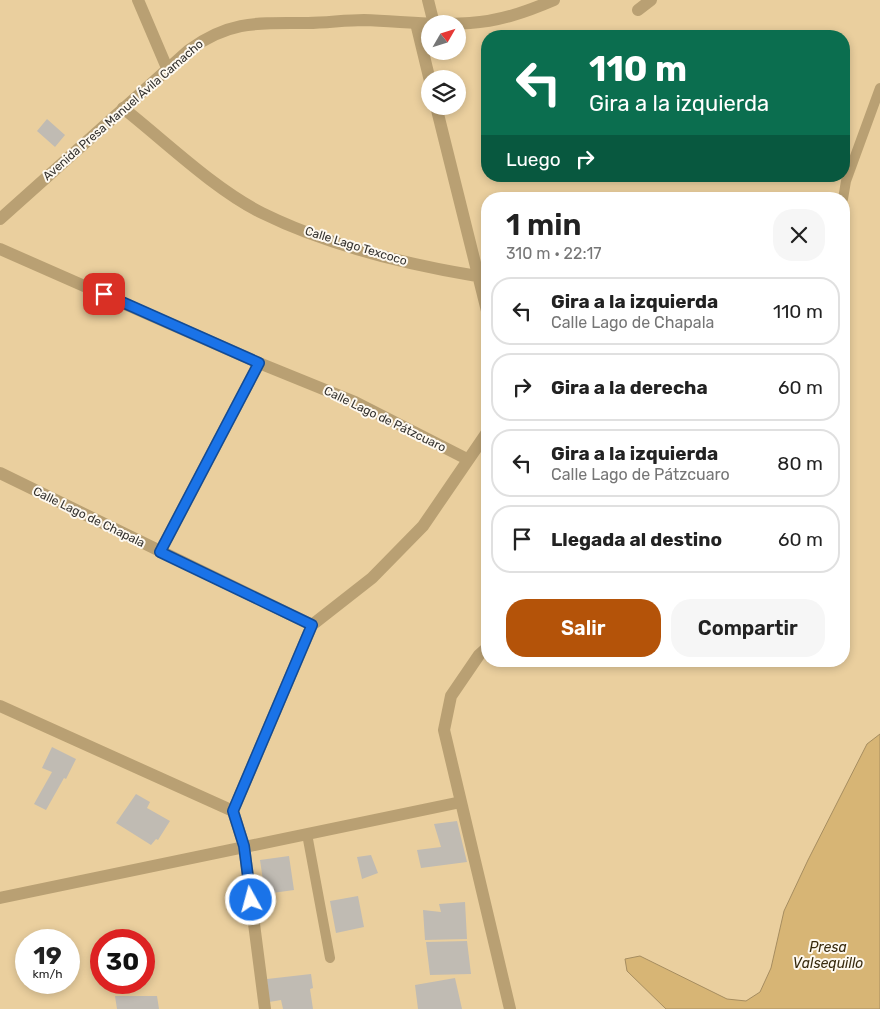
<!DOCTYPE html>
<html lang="es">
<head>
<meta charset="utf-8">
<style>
  :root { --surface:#fff; --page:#f6f6f6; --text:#222; --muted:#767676; --line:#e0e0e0; --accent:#b45309 }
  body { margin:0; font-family:Rubik,sans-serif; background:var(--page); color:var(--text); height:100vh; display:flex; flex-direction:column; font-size:19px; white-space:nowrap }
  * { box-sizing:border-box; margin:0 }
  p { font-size:16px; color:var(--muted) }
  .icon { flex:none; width:28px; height:28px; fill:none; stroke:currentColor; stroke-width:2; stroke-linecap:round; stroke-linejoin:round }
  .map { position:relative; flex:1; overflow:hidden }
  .panel { position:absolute; left:481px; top:192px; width:369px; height:475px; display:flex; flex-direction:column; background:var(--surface); border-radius:20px; box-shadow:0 2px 8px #0003 }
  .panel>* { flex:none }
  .banner { position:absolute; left:481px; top:30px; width:369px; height:152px; border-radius:20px; box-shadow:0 2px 8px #0003; background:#0b6e4f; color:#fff; overflow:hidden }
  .needle { width:32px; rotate:51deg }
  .controls { position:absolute; left:421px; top:15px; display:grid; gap:10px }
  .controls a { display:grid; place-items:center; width:45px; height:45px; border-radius:50%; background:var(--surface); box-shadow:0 2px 8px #0003; font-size:25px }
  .speed { position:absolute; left:15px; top:929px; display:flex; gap:10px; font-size:25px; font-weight:700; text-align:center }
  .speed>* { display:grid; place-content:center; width:65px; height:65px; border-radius:50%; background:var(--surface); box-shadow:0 2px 8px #0003; line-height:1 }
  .speed small { font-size:12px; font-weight:400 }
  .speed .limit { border:8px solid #d22; background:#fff; color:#111 }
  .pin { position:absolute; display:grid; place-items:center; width:42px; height:42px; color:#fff; margin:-21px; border-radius:10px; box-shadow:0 2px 8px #0006 }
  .me { position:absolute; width:55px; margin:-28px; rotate:353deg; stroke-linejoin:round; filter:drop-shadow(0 0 4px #0008) }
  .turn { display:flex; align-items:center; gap:18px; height:105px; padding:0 25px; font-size:22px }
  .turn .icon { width:65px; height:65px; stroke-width:2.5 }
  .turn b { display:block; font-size:35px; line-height:42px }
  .then { display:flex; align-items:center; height:48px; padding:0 25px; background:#0003; gap:10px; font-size:19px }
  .round { display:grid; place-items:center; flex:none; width:52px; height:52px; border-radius:20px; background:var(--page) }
  .summary { display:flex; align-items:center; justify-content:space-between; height:85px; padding:0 25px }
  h1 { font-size:30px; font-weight:600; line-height:38px }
  .action { display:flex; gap:10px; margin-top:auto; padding:10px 25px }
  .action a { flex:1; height:58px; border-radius:20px; background:var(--accent); color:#fff; font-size:20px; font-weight:600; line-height:58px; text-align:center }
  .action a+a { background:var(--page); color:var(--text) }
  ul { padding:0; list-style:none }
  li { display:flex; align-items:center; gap:15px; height:68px; margin:0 10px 8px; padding:0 15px; border:2px solid var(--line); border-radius:20px }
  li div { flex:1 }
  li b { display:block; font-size:19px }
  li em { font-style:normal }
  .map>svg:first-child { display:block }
</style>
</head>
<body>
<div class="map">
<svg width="880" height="1009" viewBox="0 0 880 1009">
  <rect width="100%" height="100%" fill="#fef9f0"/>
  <path fill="#eacf9e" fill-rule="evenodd" d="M 0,0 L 880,0 L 880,1009 L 0,1009 ZM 430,24 L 458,24 L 458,51 L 430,51 ZM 488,36 L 844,36 L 844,176 L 488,176 ZM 430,79 L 458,79 L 458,106 L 430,106 ZM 488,199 L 844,199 L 844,661 L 488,661 ZM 26,940 L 69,940 L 69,982 L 26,982 ZM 101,940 L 144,940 L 144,982 L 101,982 Z"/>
  <path fill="#d7b575" stroke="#a68d60" d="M 880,734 L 880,1009 L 666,1009 L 627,971 L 625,959 L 640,956 L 727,999 L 746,1001 L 760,992 L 771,968 L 784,911 L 808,860 L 867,744 Z"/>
  <path fill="#c0bbb3" d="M 47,119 L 65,135 L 55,147 L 37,131 Z
    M 52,747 L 76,759 L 66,779 L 64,778 L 46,810 L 34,804 L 52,772 L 42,768 Z
    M 136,794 L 150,802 L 147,808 L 170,821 L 158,840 L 156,839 L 151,845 L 116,823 Z
    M 457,821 L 467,862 L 421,868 L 417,850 L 441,847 L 434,824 Z
    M 371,855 L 378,873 L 362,879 L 357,857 Z
    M 289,856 L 294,890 L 265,894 L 260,860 Z
    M 358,896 L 364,927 L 336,933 L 330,901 Z
    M 465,902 L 467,939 L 425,940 L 423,910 L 441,912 L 439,904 Z
    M 467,941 L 471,974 L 430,975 L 426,942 Z
    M 311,974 L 313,988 L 310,989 L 313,1009 L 283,1009 L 281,1000 L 269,1002 L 267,979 Z
    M 455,978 L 462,1009 L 418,1009 L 415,985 Z
    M 115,996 L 157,996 L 159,1009 L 117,1009 Z"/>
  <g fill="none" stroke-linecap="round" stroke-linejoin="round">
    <path stroke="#b9a073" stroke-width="10" d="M 843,199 L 846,181 L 880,88
      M 307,834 L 330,958"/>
    <path stroke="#b9a073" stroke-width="12" d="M 138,0 L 167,68
      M 428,0 L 434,24
      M 638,10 L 651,0
      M 416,23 L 430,81
      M 436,106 L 488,315
      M 123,108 C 166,142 214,189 262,213 C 329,246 404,264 477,276
      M 0,249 L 259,363 L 355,402 L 467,459
      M 0,473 L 312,625
      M 160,552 L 259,363
      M 488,647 L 479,655 L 451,696 L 444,730 L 510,1009
      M 0,706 L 233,811
      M 0,898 L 461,802
      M 265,1009 L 244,846 L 233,811 L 312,625 L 372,578 L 423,526 L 488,431"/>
    <path stroke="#b9a073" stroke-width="12" d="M 0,219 L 189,50 C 230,20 259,23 308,23 C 326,23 345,20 364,20 C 400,21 435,26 470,23 C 500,21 526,12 554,0"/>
  </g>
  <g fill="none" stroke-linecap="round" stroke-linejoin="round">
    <defs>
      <path id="route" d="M 104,294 L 259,363 L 160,552 L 312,625 L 233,811 L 244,846 L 251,900"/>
    </defs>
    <use href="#route" stroke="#114b97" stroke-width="12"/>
    <use href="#route" stroke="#1a73e8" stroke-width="9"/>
  </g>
  <g text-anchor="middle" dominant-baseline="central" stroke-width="4" stroke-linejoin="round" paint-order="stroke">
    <g font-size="12" fill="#33312e" stroke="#fef9f0">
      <text transform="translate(123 110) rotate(-41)">Avenida Presa Manuel Ávila Camacho</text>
      <text transform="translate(356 246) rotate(17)">Calle Lago Texcoco</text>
      <text transform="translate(385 419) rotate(26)">Calle Lago de Pátzcuaro</text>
      <text transform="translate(89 517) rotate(26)">Calle Lago de Chapala</text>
    </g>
    <g font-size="14" font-style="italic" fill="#392b0e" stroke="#fef9f0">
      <text x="828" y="947">Presa<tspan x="828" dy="16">Valsequillo</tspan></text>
    </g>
  </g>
</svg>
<div class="controls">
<a><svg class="needle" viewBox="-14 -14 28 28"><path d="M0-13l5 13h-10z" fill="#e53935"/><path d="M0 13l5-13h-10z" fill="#767676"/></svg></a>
<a><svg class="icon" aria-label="layers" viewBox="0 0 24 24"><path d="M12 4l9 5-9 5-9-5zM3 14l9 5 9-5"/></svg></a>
</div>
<div class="speed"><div>19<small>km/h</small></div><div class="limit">30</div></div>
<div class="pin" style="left:104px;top:294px;background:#d93025"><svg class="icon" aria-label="arrive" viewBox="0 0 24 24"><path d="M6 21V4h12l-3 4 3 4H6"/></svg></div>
<svg class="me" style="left:251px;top:900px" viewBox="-20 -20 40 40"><circle r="17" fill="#1a73e8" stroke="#fff" stroke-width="3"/><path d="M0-11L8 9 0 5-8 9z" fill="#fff"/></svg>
<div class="banner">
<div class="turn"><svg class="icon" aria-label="left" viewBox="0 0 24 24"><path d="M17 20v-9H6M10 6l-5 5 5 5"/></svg><div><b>110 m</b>Gira a la izquierda</div></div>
<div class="then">Luego<svg class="icon" aria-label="right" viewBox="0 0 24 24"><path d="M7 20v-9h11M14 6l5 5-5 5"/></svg></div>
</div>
<section class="panel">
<div class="summary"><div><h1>1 min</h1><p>310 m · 22:17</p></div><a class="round"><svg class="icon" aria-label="close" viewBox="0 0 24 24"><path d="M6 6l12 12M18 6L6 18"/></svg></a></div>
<ul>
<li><svg class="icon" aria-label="left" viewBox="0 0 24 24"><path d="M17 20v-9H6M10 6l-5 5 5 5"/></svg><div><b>Gira a la izquierda</b><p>Calle Lago de Chapala</p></div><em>110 m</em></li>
<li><svg class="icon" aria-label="right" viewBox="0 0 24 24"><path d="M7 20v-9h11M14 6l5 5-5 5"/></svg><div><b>Gira a la derecha</b></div><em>60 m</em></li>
<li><svg class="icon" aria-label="left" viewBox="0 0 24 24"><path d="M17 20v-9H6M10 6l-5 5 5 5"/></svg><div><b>Gira a la izquierda</b><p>Calle Lago de Pátzcuaro</p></div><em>80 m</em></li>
<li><svg class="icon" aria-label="arrive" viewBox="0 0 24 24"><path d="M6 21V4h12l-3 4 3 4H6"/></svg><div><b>Llegada al destino</b></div><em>60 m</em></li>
</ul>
<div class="action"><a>Salir</a><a>Compartir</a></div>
</section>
</div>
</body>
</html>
